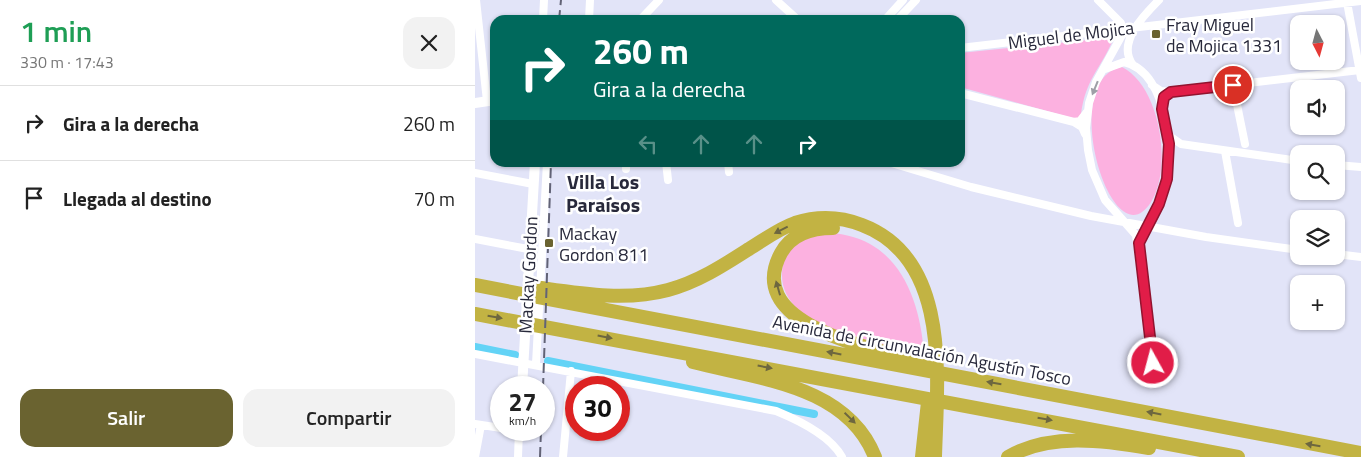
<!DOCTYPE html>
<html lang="es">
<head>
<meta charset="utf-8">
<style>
  :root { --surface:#fff; --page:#f2f2f2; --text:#222; --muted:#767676; --line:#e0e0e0; --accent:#6a6330 }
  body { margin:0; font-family:"Titillium Web",sans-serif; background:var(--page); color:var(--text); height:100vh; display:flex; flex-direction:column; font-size:19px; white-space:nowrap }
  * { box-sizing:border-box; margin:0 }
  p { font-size:16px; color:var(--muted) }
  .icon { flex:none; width:28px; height:28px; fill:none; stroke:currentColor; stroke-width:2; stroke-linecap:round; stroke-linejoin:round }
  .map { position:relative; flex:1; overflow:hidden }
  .sheet { display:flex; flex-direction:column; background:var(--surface); width:475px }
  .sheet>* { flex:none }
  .guide { position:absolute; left:15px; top:15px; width:475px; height:152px; border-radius:15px; box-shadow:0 1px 4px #0004; background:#00695c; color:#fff; overflow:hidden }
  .needle { width:32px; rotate:174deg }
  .controls { position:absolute; left:815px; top:15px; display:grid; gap:10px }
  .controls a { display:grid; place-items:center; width:55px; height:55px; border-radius:10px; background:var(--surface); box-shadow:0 1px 4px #0004; font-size:25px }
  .speed { position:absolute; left:15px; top:376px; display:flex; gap:10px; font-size:25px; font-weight:700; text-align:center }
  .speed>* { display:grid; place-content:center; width:65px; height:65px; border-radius:50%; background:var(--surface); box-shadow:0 1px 4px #0004; line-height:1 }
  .speed small { font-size:12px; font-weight:400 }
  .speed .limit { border:8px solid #d22; background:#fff; color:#111 }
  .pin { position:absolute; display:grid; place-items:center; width:42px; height:42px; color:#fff; margin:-21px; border:2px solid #fff; border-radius:50%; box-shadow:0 1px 5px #0007 }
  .me { position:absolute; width:55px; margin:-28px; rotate:353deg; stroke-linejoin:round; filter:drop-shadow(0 0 4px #0008) }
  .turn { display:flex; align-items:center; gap:18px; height:105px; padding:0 20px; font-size:22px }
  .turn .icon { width:65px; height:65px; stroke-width:2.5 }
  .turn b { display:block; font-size:35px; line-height:42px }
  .lanes { display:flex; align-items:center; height:48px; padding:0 20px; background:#0003; justify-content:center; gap:25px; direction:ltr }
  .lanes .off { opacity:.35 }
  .round { display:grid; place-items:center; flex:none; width:52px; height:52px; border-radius:15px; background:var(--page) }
  .headline { display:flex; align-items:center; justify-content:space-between; height:85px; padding:0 20px }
  h1 { font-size:30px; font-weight:600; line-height:38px; color:#1e9e55 }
  .primary-button { display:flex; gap:10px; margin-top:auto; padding:10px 20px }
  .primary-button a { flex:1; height:58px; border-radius:15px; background:var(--accent); color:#fff; font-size:20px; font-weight:600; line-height:58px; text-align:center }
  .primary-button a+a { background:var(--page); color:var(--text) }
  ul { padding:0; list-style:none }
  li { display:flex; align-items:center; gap:15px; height:75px; padding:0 20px; border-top:1px solid var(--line) }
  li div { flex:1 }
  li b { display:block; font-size:19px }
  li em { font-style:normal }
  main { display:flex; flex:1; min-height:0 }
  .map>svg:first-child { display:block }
</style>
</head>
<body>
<main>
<section class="sheet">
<div class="headline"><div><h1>1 min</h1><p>330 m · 17:43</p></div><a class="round"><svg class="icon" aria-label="close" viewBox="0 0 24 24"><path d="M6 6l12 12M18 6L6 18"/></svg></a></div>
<ul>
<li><svg class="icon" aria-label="right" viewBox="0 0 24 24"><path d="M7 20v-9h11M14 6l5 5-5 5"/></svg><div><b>Gira a la derecha</b></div><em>260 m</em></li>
<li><svg class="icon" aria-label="arrive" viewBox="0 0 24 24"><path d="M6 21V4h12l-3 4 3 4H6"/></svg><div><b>Llegada al destino</b></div><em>70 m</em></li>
</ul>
<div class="primary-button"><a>Salir</a><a>Compartir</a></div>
</section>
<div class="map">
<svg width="886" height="457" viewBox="0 0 886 457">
  <rect width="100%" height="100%" fill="#e2e4f8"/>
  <path fill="#fcb1e0" d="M 633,38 L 637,42 C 624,71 611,79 606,114 L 605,118 L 601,119 L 485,87 L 485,53 Z
    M 647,67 C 685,86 698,167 676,202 C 637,265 581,78 647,67 Z
    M 351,232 C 366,234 381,236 395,244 C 433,265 446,313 449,353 C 406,344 304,331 307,272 C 309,243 327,240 351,232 Z"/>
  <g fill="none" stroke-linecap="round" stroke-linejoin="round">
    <path stroke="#63d3f6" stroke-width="8" d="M 0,347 L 40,355
      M 73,361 L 339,414"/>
    <path stroke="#fff" stroke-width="8" d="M 1,0 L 12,101
      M 301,0 L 323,20
      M 623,0 L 646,23 L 647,35 L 621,82 L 614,103 L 611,128 L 613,150 L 617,170 L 630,200 L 661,235 L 678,363
      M 872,2 L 886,78
      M 68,20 L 69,0
      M 114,20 L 115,0
      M 165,20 L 184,0
      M 410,20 L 428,0
      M 422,20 L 441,0
      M 485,48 L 886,1
      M 658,65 C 641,43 669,15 684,0
      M 630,69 L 649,62 C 695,72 700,161 688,196 C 682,212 667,227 664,244
      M 677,85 L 686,91 L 696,92 L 885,70
      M 758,85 L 770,144
      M 485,93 L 599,122
      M 610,134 L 607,127 L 599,122 L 605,121 L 612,112
      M 693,135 L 706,144 L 824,161
      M 750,151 L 763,223
      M 151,162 L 151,169
      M 191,162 L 193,180
      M 253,162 L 254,172
      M 317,162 L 317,163
      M 413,162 L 496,187 L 616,216 L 731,237 L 824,250
      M 861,165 L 886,167
      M 0,173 L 58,184
      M 0,239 L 53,249
      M 861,254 L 886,257
      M 0,354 L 301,411 C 323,420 355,435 367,457
      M 61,364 L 72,162
      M 0,424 L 26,428
      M 42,430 L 44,430 L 43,457
      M 0,457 L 6,425
      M 88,457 L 96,371"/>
    <path stroke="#fff" stroke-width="10" d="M 0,103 L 20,100
      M 47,388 L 60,162"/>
    <path stroke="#c2b343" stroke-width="14" d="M 358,228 C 337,228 317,233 306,253 C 266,327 405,350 449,362
      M 0,285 L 886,453
      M 66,288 C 108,294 152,301 193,290 C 223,282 249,265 274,249 C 289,240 303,229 320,223 C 342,216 366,217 387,225 C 477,259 462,381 460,457
      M 0,314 L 763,457
      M 218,362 C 283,379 372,385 400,457
      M 447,457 L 453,402
      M 533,457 C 574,433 628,440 674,448"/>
    <path stroke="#626376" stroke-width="2" stroke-dasharray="10 5" stroke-linecap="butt" d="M 84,20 L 86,0
      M 68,388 L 76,162
      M 65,457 L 66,430"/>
  </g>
  <defs><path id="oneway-solid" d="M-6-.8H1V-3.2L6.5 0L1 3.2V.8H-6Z" transform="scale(1.25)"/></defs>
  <use fill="#9e9fa7" href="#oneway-solid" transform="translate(620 88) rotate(112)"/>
  <g fill="#6d673f">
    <use href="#oneway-solid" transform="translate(306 230) rotate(153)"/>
    <use href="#oneway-solid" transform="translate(303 288) rotate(-106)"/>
    <use href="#oneway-solid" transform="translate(20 317) rotate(10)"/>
    <use href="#oneway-solid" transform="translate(130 337) rotate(11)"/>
    <use href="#oneway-solid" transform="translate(359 353) rotate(-169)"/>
    <use href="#oneway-solid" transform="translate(290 367) rotate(11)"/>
    <use href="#oneway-solid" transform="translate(519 383) rotate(-170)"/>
    <use href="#oneway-solid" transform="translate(679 413) rotate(-169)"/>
    <use href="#oneway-solid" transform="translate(375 418) rotate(44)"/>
    <use href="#oneway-solid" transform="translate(570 419) rotate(10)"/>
    <use href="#oneway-solid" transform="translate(838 445) rotate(-170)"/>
  </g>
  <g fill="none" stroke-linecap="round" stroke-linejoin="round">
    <defs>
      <path id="route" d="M 678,363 L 664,243 L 684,204 L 692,179 L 694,144 L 687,109 L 689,97 L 696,92 L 758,85"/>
    </defs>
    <use href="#route" stroke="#92132f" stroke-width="12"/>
    <use href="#route" stroke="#e11d48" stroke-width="9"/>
  </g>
  <g fill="#6a6330" stroke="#fff" stroke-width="2">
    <rect x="676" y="29" width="10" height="10" rx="2.5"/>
    <rect x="69" y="238" width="10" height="10" rx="2.5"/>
  </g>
  <g text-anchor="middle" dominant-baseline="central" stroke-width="5" stroke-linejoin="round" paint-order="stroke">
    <g font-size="18" fill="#28293b" stroke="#fff" text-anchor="start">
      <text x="691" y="24">Fray Miguel<tspan x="691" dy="21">de Mojica 1331</tspan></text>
      <text x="84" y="233">Mackay<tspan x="84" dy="21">Gordon 811</tspan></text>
    </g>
    <g font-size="18" fill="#28293b" stroke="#fff">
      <text transform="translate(596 35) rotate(-7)">Miguel de Mojica</text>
      <text transform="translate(53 275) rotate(-87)">Mackay Gordon</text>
      <text transform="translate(447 350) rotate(11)">Avenida de Circunvalación Agustín Tosco</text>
    </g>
    <g font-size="20" font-weight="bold" fill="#28293b" stroke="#fff">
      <text x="128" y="181">Villa Los<tspan x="128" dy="23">Paraísos</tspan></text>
    </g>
  </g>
</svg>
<div class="controls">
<a><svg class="needle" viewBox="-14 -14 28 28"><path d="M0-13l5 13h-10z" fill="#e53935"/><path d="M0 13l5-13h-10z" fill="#767676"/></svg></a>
<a><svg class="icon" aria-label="sound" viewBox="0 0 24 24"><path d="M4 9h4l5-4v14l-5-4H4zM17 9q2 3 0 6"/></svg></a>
<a><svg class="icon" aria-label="search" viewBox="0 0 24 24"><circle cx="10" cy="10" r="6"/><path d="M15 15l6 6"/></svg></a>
<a><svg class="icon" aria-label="layers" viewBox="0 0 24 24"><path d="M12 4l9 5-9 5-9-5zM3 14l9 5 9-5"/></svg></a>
<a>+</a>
</div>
<div class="speed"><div>27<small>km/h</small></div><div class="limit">30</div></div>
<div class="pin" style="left:758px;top:85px;background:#d93025"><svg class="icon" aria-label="arrive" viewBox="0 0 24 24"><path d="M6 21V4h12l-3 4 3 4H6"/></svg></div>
<svg class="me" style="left:678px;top:363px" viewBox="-20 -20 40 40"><circle r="17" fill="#e11d48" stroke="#fff" stroke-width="3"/><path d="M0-11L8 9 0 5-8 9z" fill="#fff"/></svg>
<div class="guide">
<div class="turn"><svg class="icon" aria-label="right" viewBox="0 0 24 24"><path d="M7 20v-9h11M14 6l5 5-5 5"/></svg><div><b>260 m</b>Gira a la derecha</div></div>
<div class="lanes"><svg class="icon off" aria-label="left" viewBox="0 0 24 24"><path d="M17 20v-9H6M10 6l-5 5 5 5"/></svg><svg class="icon off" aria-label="ahead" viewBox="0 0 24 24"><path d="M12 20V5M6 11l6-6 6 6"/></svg><svg class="icon off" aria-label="ahead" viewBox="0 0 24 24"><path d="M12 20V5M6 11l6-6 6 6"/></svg><svg class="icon" aria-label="right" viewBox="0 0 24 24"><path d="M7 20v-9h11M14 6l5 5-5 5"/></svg></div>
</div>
</div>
</main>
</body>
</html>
